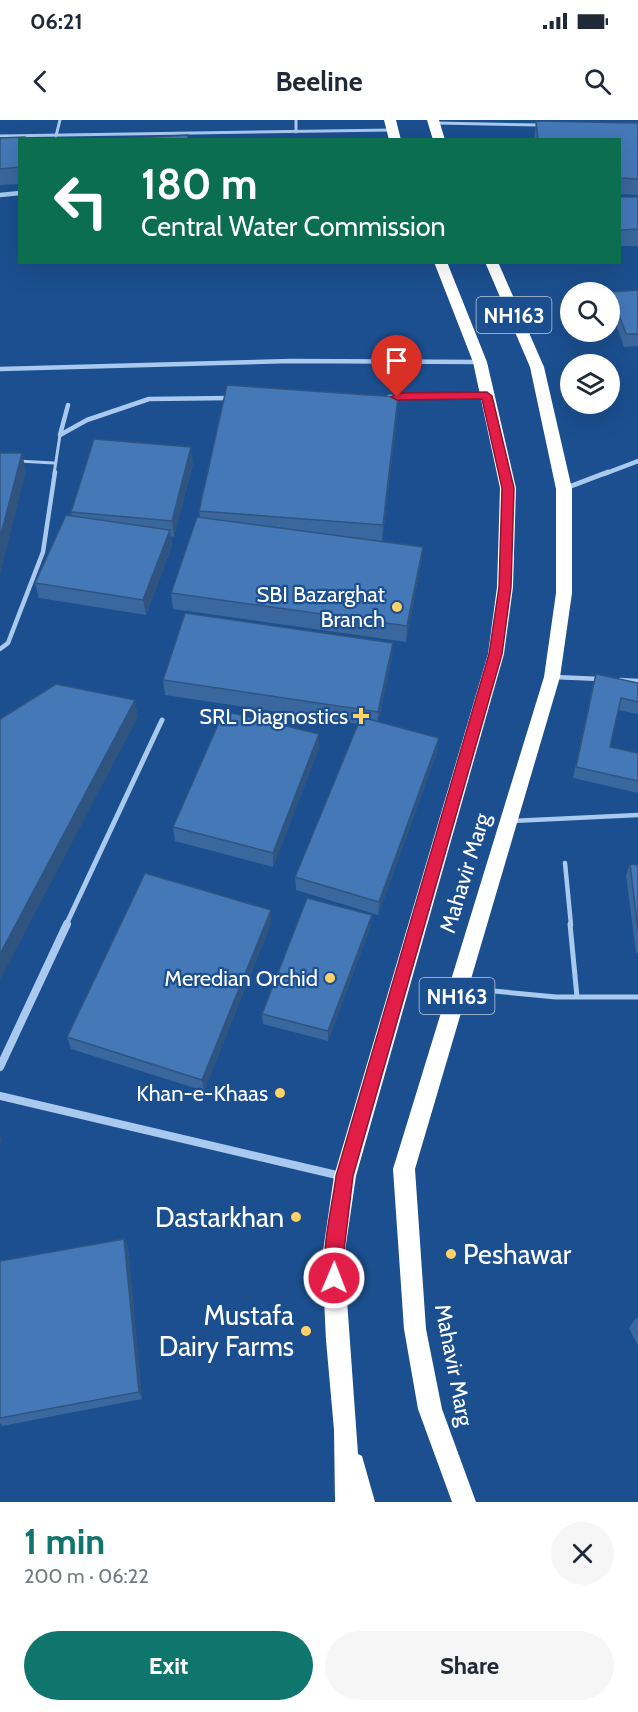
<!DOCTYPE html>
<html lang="en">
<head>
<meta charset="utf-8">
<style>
  :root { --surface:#fff; --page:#f6f6f7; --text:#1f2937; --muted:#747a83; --accent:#0f766e }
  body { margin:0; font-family:Cabin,sans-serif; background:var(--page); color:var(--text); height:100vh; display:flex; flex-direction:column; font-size:22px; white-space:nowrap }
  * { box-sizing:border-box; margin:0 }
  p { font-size:20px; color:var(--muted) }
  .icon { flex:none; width:33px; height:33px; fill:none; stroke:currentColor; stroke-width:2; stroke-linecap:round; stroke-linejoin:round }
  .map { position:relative; height:1382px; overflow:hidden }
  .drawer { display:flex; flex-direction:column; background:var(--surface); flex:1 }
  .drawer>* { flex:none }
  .guide { position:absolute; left:18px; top:18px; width:603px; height:126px; border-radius:0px; box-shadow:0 6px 24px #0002; background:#0b6e4f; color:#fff; overflow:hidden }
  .tools { position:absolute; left:560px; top:162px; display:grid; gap:12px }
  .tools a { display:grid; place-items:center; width:60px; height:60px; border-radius:50%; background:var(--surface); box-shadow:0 6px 24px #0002; font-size:30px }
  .pin { position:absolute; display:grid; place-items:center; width:51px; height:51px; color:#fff; margin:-62px -26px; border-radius:50% 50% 50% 0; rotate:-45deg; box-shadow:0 0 6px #0007 }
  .pin .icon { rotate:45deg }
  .me { position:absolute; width:66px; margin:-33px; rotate:1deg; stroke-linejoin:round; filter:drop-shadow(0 0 4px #0008) }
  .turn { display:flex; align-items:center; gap:21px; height:126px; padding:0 24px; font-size:27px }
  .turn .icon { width:78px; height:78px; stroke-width:2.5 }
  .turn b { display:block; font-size:42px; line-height:51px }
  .round { display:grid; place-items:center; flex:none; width:63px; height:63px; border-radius:32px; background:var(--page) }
  .headline { display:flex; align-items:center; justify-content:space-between; height:102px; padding:0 24px }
  h1 { font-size:36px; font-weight:800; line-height:45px; color:var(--accent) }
  .button { display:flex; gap:12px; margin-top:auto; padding:12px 24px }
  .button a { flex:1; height:69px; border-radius:36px; background:var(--accent); color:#fff; font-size:24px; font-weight:800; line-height:69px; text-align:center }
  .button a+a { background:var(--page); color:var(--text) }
  .status { display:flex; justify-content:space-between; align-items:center; height:42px; padding:0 30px; background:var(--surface); direction:ltr }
  .status svg { height:16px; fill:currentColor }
  header { display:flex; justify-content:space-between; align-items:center; height:78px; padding:0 24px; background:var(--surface); font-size:27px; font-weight:800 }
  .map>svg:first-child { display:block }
</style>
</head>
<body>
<div class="status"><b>06:21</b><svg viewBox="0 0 49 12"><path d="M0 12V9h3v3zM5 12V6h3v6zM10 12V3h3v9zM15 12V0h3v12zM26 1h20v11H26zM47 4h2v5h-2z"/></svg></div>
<header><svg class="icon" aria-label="back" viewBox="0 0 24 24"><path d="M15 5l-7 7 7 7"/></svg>Beeline<svg class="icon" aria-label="search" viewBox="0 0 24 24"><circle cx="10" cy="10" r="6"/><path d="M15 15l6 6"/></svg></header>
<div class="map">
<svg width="638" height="1382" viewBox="0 0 638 1382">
  <rect width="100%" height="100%" fill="#1b4f8f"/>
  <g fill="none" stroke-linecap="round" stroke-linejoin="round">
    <path stroke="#a9c9ee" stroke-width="3" d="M 296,0 L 296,12
      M 437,3 L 539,5
      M 0,16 L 392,10
      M 56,16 L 60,0
      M 18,341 L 54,343
      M 54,354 L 60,315"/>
    <path stroke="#a9c9ee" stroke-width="4.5" d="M 0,529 L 8,523 L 43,432 L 55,352
      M 554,557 L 600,559
      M 620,560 L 638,561
      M 512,701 L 638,695
      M 565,743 L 571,805"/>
    <path stroke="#a9c9ee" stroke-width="5" d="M 570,804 L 577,877
      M 462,868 L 556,877 L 638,877"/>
    <path stroke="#a9c9ee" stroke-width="4.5" d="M 0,75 L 20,73
      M 0,249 L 291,241 L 479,242
      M 389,277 L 486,276
      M 60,315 L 87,300 L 149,279 L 231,278
      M 60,315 L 68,285
      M 604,354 L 638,341"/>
    <path stroke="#a9c9ee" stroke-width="5" d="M 566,368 L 608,352
      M 66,805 L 162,600"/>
    <path stroke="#a9c9ee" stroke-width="8" d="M 0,947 L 67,804
      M 0,976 L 341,1056"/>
    <path fill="#fff" fill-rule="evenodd" d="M 384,0 L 396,0 L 401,20 L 389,20 Z
      M 427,0 L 439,0 L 445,20 L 433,20 Z
      M 434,142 L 447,142 L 487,242 L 516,368 L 513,467 L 504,534 L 356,1056 L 344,1138 L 358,1334 L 362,1336 L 375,1382 L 335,1382 L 334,1310 L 326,1220 L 322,1138 L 334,1056 L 488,534 L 497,467 L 500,368 L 473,242 Z
      M 485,142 L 498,142 L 544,247 L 572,369 L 572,473 L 560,557 L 415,1049 L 426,1209 L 442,1289 L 476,1382 L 452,1382 L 418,1289 L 404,1209 L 393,1049 L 544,557 L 556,473 L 556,369 L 530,247 Z"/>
  </g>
  <path fill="#3a679d" d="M 536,1 L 638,3 L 638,75 L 620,74 L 620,20 L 534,20 Z
    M 25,17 L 25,20 L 20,20 L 20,64 L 0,65 L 0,18 Z
    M 620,77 L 638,77 L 638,126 L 620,126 Z
    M 638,170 L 638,226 L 624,227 L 609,185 L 611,172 Z
    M 397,296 L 382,422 L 423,427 L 421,443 L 406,522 L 173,489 L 171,473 L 200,397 L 199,391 Z
    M 193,343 L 174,417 L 171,416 L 172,426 L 146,495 L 39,478 L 35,463 L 72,396 L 71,392 Z
    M 392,538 L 378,602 L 437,632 L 378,795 L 296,770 L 295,757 L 358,604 L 165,575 L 163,560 Z
    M 638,563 L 638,594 L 618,590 L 610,627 L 638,633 L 638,673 L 573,658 L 593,565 Z
    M 319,628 L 273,747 L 175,721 L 173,707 Z
    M 630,744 L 638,745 L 638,833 L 636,833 L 626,755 Z
    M 372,795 L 371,805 L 328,921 L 263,904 L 262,894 Z
    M 271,803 L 204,971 L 71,929 L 67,917 Z
    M 124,1119 L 128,1128 L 142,1279 L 2,1306 L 0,1303 L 0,1141 Z
    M 638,1198 L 638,1226 L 629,1208 L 635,1199 Z"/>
  <path fill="#305480" d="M 398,277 L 397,296 L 382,423 L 383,405 Z
    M 191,327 L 193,343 L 174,417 L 172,401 Z
    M 22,333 L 26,351 L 0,455 L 0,418 Z
    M 170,410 L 172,426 L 146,495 L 143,480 Z
    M 423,427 L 421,443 L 406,522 L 407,506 Z
    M 393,523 L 392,538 L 377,607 L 378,592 Z
    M 135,580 L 138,597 L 0,860 L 0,834 Z
    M 319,614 L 319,628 L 273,747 L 273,733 Z
    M 439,618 L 437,632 L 378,795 L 379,782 Z
    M 271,790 L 271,803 L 204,971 L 202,960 Z
    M 372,795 L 371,805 L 328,921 L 328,911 Z
    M 0,1014 L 2,1019 L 0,1026 Z
    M 124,1119 L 128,1128 L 142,1279 L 139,1272 Z"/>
  <path fill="#4478b7" stroke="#305480" stroke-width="1.5" d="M 536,1 L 638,3 L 638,59 L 620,58 L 620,20 L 538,20 Z
    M 188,15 L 188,20 L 101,20 Z
    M 25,17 L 25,20 L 20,20 L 20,47 L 0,49 L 0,18 Z
    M 620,77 L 638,77 L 638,109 L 620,110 Z
    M 638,170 L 638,214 L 626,214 L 611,172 Z
    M 227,265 L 398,277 L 383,405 L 199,391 Z
    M 94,319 L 191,327 L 172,401 L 71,392 Z
    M 0,333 L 22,333 L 0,418 Z
    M 66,395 L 170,410 L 143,480 L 35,463 Z
    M 197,397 L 423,427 L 407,506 L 171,473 Z
    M 185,493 L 393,523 L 378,592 L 163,560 Z
    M 596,554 L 638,563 L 638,582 L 621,578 L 610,627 L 638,633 L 638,661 L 576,647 Z
    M 56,564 L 135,580 L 0,834 L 0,599 Z
    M 224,591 L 319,614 L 273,733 L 173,707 Z
    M 361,597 L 439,618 L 379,782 L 295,757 Z
    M 630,744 L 638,745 L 638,811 Z
    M 145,753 L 271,790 L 202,960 L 67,917 Z
    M 307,778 L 372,795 L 328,911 L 262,894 Z
    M 124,1119 L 139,1272 L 0,1298 L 0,1141 Z"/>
  <path fill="#e11d48" stroke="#92132f" stroke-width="1.5" d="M 487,272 L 492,276 L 514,368 L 511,467 L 502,534 L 353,1056 L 340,1164 L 334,1167 L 328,1164 C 318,1139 333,1084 336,1056 L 489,534 L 499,467 L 502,368 L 482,279 L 397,280 L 391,277 L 397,273 Z"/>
  <g fill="#ffd166" stroke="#1b4f8f" stroke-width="2">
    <circle cx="397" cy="487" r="6"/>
    <path d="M358 587h6v6h6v6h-6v6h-6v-6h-6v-6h6z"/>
    <circle cx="330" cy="858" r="6"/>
    <circle cx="280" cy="973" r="6"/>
    <circle cx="296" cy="1097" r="6"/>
    <circle cx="451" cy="1134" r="6"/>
    <circle cx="306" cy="1211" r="6"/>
  </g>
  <g text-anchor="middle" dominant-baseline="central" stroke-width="4.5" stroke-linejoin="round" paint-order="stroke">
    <g fill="#1b4f8f" stroke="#bbcadd" stroke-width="1.5">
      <rect x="476.5" y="177" width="75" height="36" rx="4.5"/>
      <rect x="419.5" y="858" width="75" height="36" rx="4.5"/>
    </g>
    <g font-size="21" font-weight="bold" fill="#fff">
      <text x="514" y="195">NH163</text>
      <text x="457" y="876">NH163</text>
    </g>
    <g font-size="22" fill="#fff" stroke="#1b4f8f" text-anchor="end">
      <text x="385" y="474">SBI Bazarghat<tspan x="385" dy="25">Branch</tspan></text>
      <text x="348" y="596">SRL Diagnostics</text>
      <text x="318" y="858">Meredian Orchid</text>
      <text x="268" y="973">Khan-e-Khaas</text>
    </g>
    <g font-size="22" fill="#fff" stroke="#1b4f8f">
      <text transform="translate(465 753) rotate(-73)">Mahavir Marg</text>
      <text transform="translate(454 1245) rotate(79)">Mahavir Marg</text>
    </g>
    <g font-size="27" fill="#fff" stroke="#1b4f8f" text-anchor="end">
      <text x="284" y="1097">Dastarkhan</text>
      <text x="463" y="1134" text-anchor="start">Peshawar</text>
      <text x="294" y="1195">Mustafa<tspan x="294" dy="31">Dairy Farms</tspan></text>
    </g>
  </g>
</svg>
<div class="tools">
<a><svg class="icon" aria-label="search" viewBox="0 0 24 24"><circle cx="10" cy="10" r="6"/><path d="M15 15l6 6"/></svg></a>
<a><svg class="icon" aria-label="layers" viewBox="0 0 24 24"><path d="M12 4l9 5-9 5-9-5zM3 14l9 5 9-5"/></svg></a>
</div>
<div class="pin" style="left:397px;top:277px;background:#d93025"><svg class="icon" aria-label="arrive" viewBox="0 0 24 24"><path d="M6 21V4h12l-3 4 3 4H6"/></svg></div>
<svg class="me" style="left:334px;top:1158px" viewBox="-20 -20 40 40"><circle r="17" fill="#e11d48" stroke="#fff" stroke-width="3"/><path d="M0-11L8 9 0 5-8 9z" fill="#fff"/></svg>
<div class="guide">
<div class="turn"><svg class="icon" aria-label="left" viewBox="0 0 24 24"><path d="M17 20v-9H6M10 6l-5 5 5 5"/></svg><div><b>180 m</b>Central Water Commission</div></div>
</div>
</div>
<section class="drawer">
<div class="headline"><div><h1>1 min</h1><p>200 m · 06:22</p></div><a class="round"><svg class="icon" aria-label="close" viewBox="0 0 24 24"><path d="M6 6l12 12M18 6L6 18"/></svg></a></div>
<div class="button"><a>Exit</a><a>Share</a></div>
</section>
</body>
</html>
